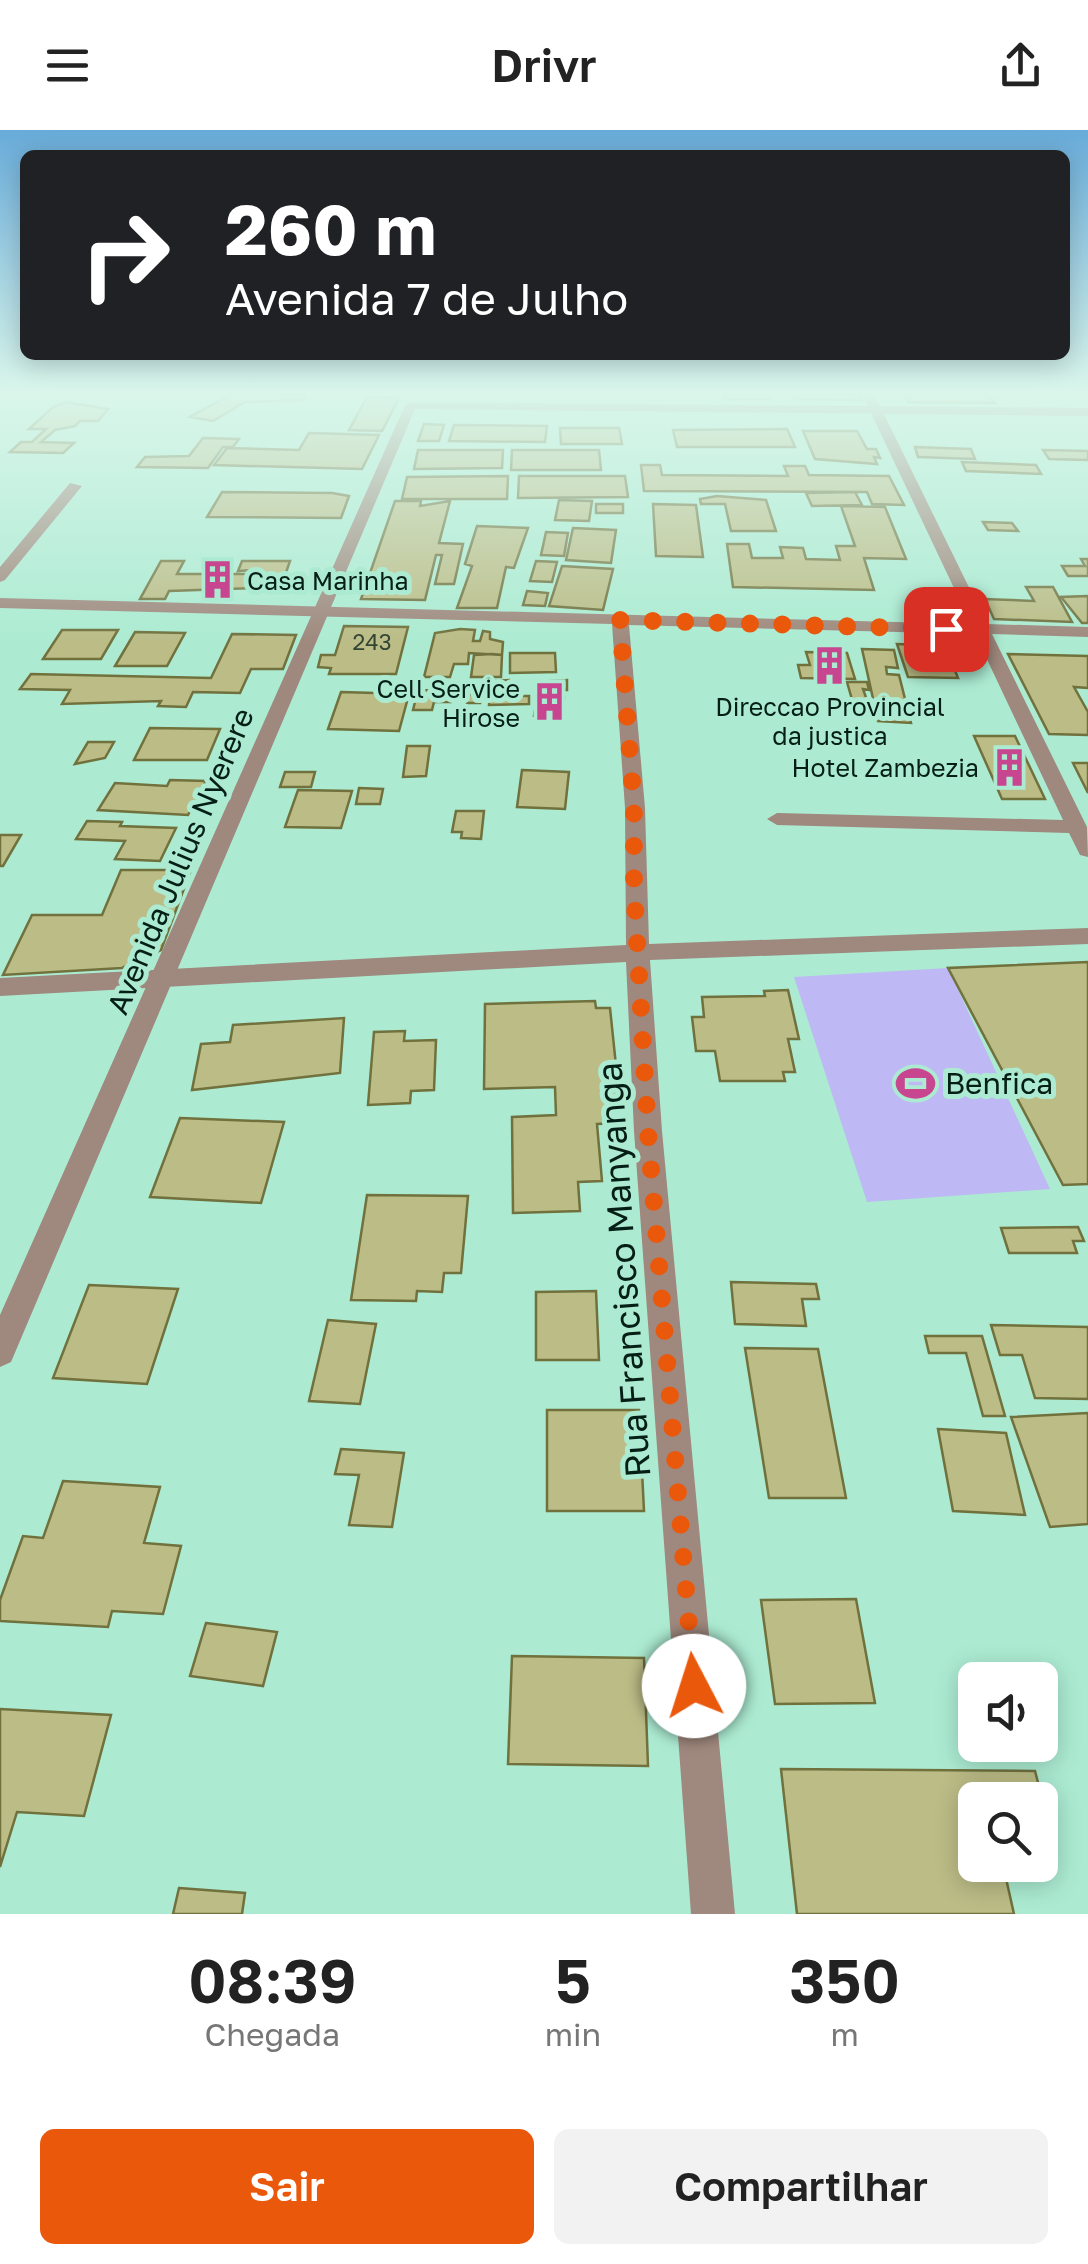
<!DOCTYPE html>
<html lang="pt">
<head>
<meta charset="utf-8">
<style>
  :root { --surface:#fff; --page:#f2f2f2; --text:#222; --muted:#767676; --accent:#ea580c }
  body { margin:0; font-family:"Golos Text",sans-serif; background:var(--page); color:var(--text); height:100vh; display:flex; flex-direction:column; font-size:38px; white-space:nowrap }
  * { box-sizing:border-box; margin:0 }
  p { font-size:32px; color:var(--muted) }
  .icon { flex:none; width:55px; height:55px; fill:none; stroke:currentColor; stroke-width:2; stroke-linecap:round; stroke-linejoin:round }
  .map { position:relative; height:1784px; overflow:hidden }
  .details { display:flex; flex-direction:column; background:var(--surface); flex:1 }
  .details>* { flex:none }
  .banner { position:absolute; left:20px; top:20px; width:1050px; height:210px; border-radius:15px; box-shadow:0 5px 25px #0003; background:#202124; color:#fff; overflow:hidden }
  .controls { position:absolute; left:958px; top:1532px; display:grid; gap:20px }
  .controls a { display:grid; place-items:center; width:100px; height:100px; border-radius:15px; background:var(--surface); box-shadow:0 5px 25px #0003; font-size:50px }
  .pin { position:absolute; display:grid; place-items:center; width:85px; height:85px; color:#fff; margin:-42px; border-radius:20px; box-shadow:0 5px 15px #0006 }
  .me { position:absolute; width:110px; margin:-55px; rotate:355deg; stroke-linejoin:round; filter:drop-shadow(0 0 8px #0008) }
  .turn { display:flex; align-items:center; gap:35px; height:210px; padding:0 40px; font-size:45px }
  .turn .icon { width:130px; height:130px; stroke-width:2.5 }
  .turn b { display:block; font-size:70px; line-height:85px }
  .eta { display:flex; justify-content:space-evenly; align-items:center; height:170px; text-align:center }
  .eta b { font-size:60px; font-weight:600; line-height:70px }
  .action { display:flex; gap:20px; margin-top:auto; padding:20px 40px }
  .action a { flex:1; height:115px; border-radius:15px; background:var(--accent); color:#fff; font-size:40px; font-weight:600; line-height:115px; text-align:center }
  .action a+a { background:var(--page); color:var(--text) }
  header { display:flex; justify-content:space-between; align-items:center; height:130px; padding:0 40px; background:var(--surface); font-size:45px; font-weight:600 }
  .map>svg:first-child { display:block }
</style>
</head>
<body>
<header><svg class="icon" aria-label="menu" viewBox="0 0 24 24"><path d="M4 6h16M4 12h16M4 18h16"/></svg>Drivr<svg class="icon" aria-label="share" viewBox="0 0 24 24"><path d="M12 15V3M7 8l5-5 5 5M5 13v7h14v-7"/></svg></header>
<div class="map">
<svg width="1088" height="1784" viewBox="0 0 1088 1784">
  <rect width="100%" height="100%" fill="#acebd2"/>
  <path fill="#beb8f4" d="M 948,838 L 1050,1059 L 867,1072 L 794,847 Z"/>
  <path fill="#bbbc86" stroke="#70713d" stroke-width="2.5" d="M 232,264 L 304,264 L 304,270 L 245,272 L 213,291 L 190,287 Z
    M 723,264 L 769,264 L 771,269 L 724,269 Z
    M 793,264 L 858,264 L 861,270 L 794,269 Z
    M 904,264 L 988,264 L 995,273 L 908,272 Z
    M 367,267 L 399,268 L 382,301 L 349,300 Z
    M 66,272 L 108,279 L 98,291 L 80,291 L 75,296 L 55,300 L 41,312 L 74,313 L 63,323 L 10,322 L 21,312 L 32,312 L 46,299 L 29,299 L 53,277 Z
    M 424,294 L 444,295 L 439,311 L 418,311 Z
    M 454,295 L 547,296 L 545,312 L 449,311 Z
    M 560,298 L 619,298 L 622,314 L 561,314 Z
    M 787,299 L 795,317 L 677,317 L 673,300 Z
    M 803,301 L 857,301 L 867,319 L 876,319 L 880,328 L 874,327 L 877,334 L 815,329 Z
    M 309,303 L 379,305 L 362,339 L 214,335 L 227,318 L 299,320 Z
    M 203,308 L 239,309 L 233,317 L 223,317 L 208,338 L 137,337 L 145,327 L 189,326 Z
    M 915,317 L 971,319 L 975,329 L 918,327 Z
    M 418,320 L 503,320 L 502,338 L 414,339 Z
    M 512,320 L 599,320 L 601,340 L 511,340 Z
    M 1043,320 L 1088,321 L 1088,330 L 1049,329 Z
    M 962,332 L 1036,335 L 1041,344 L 966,341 Z
    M 641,335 L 660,335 L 662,345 L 788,346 L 784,336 L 805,336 L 809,345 L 889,346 L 904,375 L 872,374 L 867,362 L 644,361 Z
    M 508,346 L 507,369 L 402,369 L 407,347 Z
    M 519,346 L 625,346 L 628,367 L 518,368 Z
    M 222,362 L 332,363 L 349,366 L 341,388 L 207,387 Z
    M 855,362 L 862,375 L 812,376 L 806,363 Z
    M 717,366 L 766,370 L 776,401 L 731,401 L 725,374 L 701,374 L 700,369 Z
    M 559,370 L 592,371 L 589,391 L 555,390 Z
    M 395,371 L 421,371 L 420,376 L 450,371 L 439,413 L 463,414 L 454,454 L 435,454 L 442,425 L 436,425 L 425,470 L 361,469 Z
    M 596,374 L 623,374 L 623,383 L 596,383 Z
    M 653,374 L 696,375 L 703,427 L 656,426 Z
    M 841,376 L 885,377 L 906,429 L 864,428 L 874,460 L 733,457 L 727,414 L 749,414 L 752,428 L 783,428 L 780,417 L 803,418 L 806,429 L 840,430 L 836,416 L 855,416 Z
    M 983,392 L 1012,393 L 1018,401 L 988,400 Z
    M 477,396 L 528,398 L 514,438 L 506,437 L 497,478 L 457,478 L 472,436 L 465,434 Z
    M 573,398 L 616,400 L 611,433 L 566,430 Z
    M 546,402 L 568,403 L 564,426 L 541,425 Z
    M 1081,429 L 1088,429 L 1088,446 L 1068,446 L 1062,436 L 1085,436 Z
    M 161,431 L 184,431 L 177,444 L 251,444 L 252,440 L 238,441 L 242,431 L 290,431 L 281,457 L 169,461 L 165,469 L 140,469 Z
    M 536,431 L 557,432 L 552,452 L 530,451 Z
    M 562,436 L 613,439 L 603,480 L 549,476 Z
    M 1026,457 L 1053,457 L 1072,492 L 994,489 L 985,469 L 1034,471 Z
    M 527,461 L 548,463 L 545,476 L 523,475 Z
    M 1088,466 L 1088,493 L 1082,493 L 1061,467 Z
    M 344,496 L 408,497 L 396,544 L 329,544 L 331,538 L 318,537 L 321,525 L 335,525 Z
    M 460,499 L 475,500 L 473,511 L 480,511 L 483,501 L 490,502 L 490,509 L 503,512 L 502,525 L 469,523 L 468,534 L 454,534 L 450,547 L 424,547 L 435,503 Z
    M 62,500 L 118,500 L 101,529 L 43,529 Z
    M 135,502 L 185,503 L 167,536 L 115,536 Z
    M 232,504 L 296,505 L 283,539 L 251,539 L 240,563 L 193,562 L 186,577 L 158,576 L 161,571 L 62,574 L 70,560 L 20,559 L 31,544 L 211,548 Z
    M 897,514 L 945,516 L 958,548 L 908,547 Z
    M 862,519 L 894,520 L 898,538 L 886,537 L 887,544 L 899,545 L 911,593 L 878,591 Z
    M 806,522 L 847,523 L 855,549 L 801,548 L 798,535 L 810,535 Z
    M 510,523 L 555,523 L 556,542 L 510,543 Z
    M 492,524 L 502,525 L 501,547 L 471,547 L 474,525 Z
    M 1008,524 L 1088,526 L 1088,558 L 1074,557 L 1088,582 L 1088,605 L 1049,604 Z
    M 509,550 L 508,566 L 529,566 L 529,574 L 489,575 L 490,564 L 480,564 L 480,573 L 467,573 L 472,556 L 495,556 L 495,551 Z
    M 567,550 L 567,560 L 558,560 L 558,567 L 564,567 L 563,585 L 552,584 L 552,589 L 534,586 L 538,561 L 549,562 L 550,551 Z
    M 847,552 L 867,552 L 869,560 L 863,559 L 868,573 L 853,573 Z
    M 418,560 L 454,561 L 451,572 L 434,572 L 432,580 L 413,580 Z
    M 341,562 L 409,564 L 399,601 L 328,599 Z
    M 150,598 L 220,599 L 207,630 L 134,630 Z
    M 974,606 L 1015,606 L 1045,669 L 1002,669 Z
    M 88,612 L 114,612 L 105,628 L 75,634 Z
    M 407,616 L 430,616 L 426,646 L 403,647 Z
    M 1073,633 L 1088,633 L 1088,663 Z
    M 522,640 L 569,642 L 565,679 L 517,677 Z
    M 285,642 L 315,642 L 311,657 L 280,657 Z
    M 170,650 L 206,651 L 188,685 L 98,680 L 115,653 L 167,656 Z
    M 359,658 L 383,659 L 380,674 L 356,674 Z
    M 298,660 L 352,661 L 341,698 L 285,697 Z
    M 456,681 L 484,681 L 481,709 L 461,708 L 462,702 L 452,702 Z
    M 87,691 L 122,692 L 120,696 L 176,698 L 160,731 L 115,729 L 125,711 L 76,709 Z
    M 0,705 L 21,705 L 3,736 L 0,736 Z
    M 121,740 L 191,740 L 161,820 L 122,838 L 3,845 L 32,785 L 102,785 Z
    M 1088,832 L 1088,1054 L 1063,1055 L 948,838 Z
    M 788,860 L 799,909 L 788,909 L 795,942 L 783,942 L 785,951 L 720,951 L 715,921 L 696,921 L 692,887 L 704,887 L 702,867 L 765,866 L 764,861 Z
    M 595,871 L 596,878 L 610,878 L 622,993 L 597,994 L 602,1051 L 578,1052 L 580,1081 L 513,1083 L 512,987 L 556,985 L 555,957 L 484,959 L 485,874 Z
    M 344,888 L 340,943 L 192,960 L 201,914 L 230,912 L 233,895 Z
    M 405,901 L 404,911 L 436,910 L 434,960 L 411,961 L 410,973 L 368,975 L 374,902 Z
    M 180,988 L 284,992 L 261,1073 L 150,1067 Z
    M 367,1065 L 468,1066 L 461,1143 L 444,1143 L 442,1162 L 417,1161 L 416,1171 L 351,1170 Z
    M 1078,1097 L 1084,1111 L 1073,1111 L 1077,1123 L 1009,1123 L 1001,1098 Z
    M 731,1152 L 816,1154 L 819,1169 L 802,1169 L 806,1196 L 735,1194 Z
    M 89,1155 L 178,1159 L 147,1254 L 53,1248 Z
    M 596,1161 L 599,1230 L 536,1230 L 536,1162 Z
    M 328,1190 L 376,1194 L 360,1274 L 309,1271 Z
    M 991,1195 L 1088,1197 L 1088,1269 L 1035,1268 L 1022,1225 L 1000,1225 Z
    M 925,1206 L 982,1206 L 1005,1286 L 983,1286 L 966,1223 L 929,1223 Z
    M 745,1218 L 818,1219 L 846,1368 L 769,1368 Z
    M 547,1280 L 639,1280 L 644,1381 L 547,1381 Z
    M 1088,1283 L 1088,1394 L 1050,1397 L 1011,1287 Z
    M 938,1299 L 1006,1303 L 1025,1385 L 953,1381 Z
    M 341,1319 L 404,1323 L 392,1397 L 349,1395 L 359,1345 L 335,1344 Z
    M 63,1351 L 160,1357 L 144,1413 L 181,1416 L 163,1484 L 112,1481 L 108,1497 L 0,1491 L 0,1470 L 23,1406 L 43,1408 Z
    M 856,1469 L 875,1573 L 775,1574 L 761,1470 Z
    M 206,1493 L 277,1502 L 263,1556 L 190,1546 Z
    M 512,1526 L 644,1528 L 648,1636 L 508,1634 Z
    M 0,1579 L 111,1585 L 84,1686 L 17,1682 L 0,1737 Z
    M 781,1639 L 1035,1641 L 1055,1718 L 1040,1717 L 1040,1670 L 975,1670 L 975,1735 L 1003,1735 L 1014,1784 L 797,1784 Z
    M 179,1758 L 245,1763 L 242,1784 L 173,1784 Z"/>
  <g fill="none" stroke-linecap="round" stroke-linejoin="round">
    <path fill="#9f887d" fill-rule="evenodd" d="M 862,264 L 874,264 L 987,494 L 1088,497 L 1088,507 L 992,504 L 1087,697 L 1088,727 L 1080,725 L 1069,703 L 777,695 L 767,689 L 777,683 L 1063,690 L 975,504 L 629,495 L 645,678 L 649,814 L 1088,798 L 1088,814 L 650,830 L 662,1001 L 735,1784 L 691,1784 L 634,1001 L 626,832 L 0,866 L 0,848 L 626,815 L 625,678 L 612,494 L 0,478 L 0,468 L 971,494 Z
      M 70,353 L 82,356 L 5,450 L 0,452 L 0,437 Z"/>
    <path fill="#9f887d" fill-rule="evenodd" d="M 411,272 L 1088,278 L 1088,286 L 415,279 L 11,1232 L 0,1237 L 0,1185 L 405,275 Z"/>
  </g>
  <linearGradient id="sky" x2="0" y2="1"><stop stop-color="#68abd9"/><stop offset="0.51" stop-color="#daf6eb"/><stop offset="1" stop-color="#daf6eb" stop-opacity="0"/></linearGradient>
  <rect width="1088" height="514" fill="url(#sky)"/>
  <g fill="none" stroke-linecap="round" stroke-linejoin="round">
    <path stroke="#ea580c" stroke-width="18" stroke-dasharray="0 32.4" d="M 694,1556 L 648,1002 L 634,757 L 634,678 L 620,490 L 946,499"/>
  </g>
  <defs>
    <symbol id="building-bare" viewBox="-9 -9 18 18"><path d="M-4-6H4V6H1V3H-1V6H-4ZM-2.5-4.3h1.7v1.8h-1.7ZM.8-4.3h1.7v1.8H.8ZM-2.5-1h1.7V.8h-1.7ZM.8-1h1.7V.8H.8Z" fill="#c84690" stroke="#acebd2" stroke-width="2.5" paint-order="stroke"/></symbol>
    <symbol id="stadium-bare" viewBox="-9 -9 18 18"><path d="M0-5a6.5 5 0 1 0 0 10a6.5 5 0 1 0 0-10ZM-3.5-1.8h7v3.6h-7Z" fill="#c84690" stroke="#acebd2" stroke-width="2.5" paint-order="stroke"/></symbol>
  </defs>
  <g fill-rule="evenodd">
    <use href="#building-bare" x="190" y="422" width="55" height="55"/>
    <use href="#building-bare" x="802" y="508" width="55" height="55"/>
    <use href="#building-bare" x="522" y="544" width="55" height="55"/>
    <use href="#building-bare" x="982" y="610" width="55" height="55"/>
    <use href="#stadium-bare" x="888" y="926" width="55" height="55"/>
  </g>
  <g text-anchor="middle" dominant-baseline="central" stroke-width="10" stroke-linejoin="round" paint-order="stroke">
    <g font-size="22" fill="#324633">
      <text x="372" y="511">243</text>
    </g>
    <g font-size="25" fill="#051f17" stroke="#acebd2" text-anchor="end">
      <text x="247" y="450" text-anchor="start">Casa Marinha</text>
      <text x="520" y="558">Cell Service<tspan x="520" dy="29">Hirose</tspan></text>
      <text x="830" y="576" text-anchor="middle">Direccao Provincial<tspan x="830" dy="29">da justica</tspan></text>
      <text x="979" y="637">Hotel Zambezia</text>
    </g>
    <g font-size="30" fill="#051f17" stroke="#acebd2">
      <text transform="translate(180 731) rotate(-67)">Avenida Julius Nyerere</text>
    </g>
    <g font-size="30" fill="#051f17" stroke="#acebd2" text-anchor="start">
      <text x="945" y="953">Benfica</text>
    </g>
    <g font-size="35" fill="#051f17" stroke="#acebd2">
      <text transform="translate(623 1140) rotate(-94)">Rua Francisco Manyanga</text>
    </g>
  </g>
</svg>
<div class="controls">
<a><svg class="icon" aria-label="sound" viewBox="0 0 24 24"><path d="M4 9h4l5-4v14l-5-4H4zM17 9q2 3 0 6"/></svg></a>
<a><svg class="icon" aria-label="search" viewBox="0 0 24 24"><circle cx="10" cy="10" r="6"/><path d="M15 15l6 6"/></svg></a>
</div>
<div class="pin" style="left:946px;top:499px;background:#d93025"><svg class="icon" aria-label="arrive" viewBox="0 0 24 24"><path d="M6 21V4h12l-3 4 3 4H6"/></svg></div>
<svg class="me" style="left:694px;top:1556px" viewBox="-20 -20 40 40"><circle r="19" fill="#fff"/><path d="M0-13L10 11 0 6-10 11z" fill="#ea580c"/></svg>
<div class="banner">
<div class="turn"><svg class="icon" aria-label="right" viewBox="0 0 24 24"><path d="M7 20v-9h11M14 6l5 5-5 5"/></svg><div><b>260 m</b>Avenida 7 de Julho</div></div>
</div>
</div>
<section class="details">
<div class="eta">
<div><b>08:39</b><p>Chegada</p></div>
<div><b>5</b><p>min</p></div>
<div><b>350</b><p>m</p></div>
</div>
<div class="action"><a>Sair</a><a>Compartilhar</a></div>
</section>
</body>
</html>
